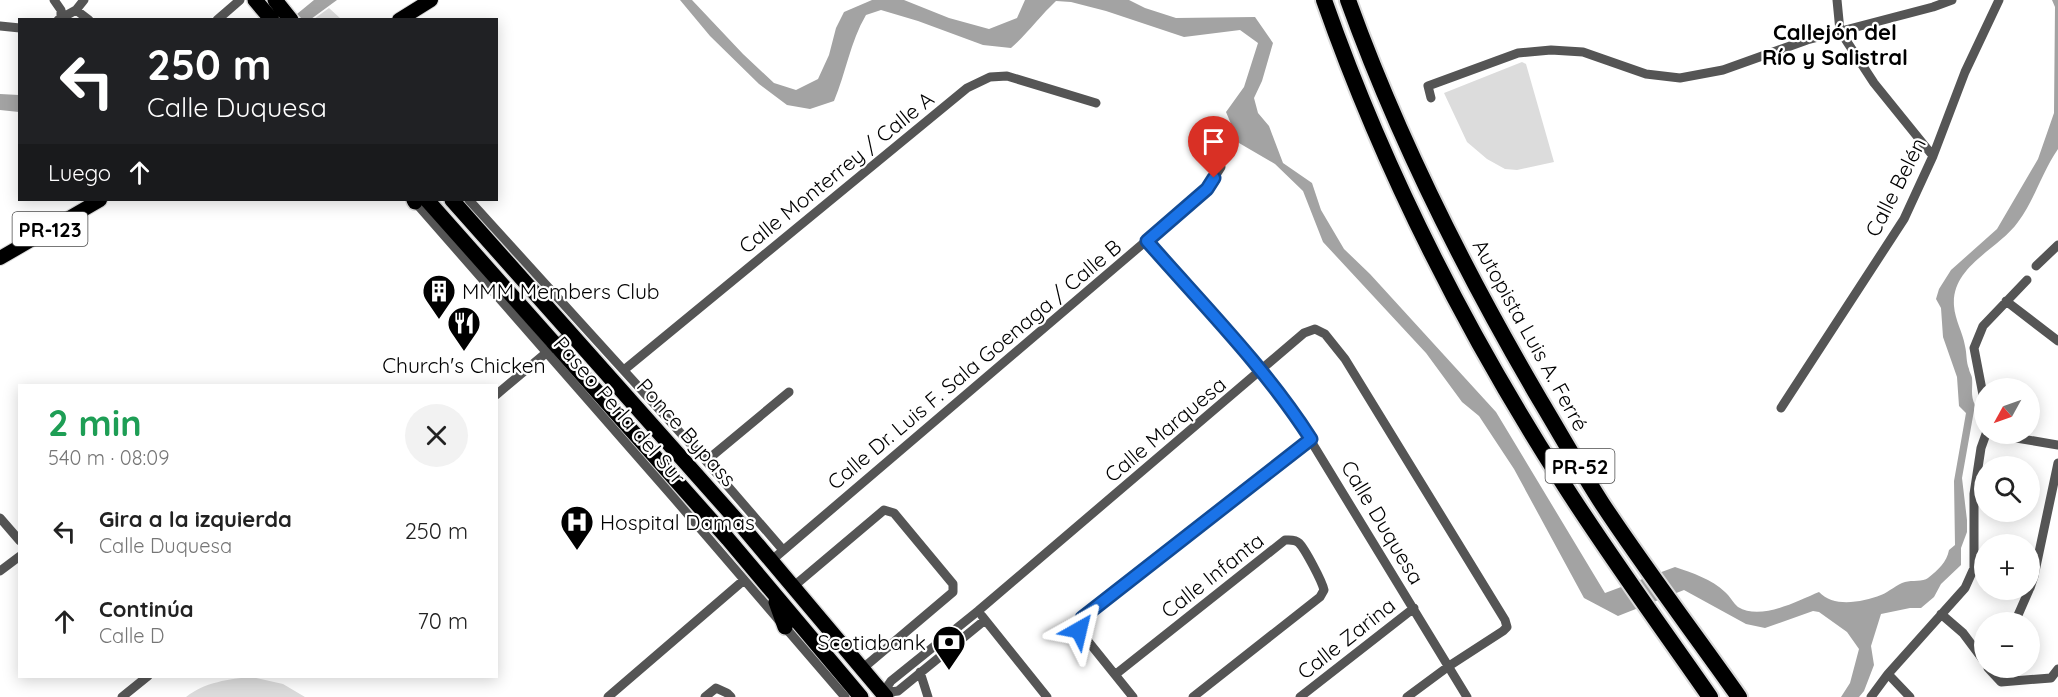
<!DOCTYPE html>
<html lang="es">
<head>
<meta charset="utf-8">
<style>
  :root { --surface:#fff; --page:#f2f2f2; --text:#222; --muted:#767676 }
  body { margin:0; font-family:Quicksand,sans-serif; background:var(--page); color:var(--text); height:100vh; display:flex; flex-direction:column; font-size:22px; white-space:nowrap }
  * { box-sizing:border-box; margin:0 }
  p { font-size:20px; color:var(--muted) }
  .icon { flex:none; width:33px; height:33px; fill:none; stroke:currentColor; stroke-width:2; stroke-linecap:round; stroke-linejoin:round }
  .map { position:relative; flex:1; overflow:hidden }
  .panel { position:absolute; left:18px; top:384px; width:480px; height:294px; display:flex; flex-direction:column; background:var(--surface); border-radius:0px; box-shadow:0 3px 15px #0003 }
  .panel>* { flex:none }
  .guide { position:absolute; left:18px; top:18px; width:480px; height:183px; border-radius:0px; box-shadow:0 3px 15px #0003; background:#202124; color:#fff; overflow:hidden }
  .needle { width:39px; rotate:230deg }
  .tools { position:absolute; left:1974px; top:378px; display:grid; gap:12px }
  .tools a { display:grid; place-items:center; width:66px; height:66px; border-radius:50%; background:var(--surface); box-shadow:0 3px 15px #0003; font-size:30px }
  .pin { position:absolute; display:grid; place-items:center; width:51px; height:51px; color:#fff; margin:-62px -26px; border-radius:50% 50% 50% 0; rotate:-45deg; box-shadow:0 0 6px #0007 }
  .pin .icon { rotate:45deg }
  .me { position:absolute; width:66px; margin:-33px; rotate:37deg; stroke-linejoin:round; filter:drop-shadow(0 0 4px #0008) }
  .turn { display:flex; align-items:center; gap:21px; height:126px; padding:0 30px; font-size:27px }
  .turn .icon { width:78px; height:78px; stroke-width:2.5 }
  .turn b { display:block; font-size:42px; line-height:51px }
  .then { display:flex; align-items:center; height:57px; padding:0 30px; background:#0003; gap:12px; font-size:22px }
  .round { display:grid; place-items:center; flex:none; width:63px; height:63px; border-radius:32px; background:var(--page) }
  .headline { display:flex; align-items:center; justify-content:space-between; height:102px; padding:0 30px }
  h1 { font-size:36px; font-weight:700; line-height:45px; color:#1e9e55 }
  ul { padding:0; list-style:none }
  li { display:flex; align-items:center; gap:18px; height:90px; padding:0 30px }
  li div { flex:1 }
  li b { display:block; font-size:22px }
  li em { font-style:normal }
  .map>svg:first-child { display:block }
</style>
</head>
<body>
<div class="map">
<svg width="2058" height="697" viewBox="0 0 2058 697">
  <rect width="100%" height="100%" fill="#fff"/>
  <path fill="#dcdcdc" d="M 329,8 L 341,19 L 314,19 Z
    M 1522,62 L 1526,64 L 1554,162 L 1517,170 L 1505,169 L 1487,159 L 1467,142 L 1444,93 Z
    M 252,677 L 283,684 L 305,697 L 186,697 C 205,682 229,679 252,677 Z"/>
  <path fill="#a3a3a3" d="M 314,0 L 337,0 L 311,19 L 302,19 L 297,14 Z
    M 680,0 L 692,0 L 743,54 L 774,83 L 796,90 L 818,79 L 829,55 L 836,28 L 844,12 L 872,0 L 904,0 L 949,18 L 989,29 L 1017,18 L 1025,0 L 1129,0 L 1145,8 L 1176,18 L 1255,17 L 1273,43 L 1262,81 L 1254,98 L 1258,113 L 1269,126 L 1283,163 L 1312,183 L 1321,210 L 1344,249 L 1370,274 L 1496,412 L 1605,593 L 1675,567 C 1692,573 1712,579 1725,592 C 1730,596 1733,603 1738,607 C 1761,621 1797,601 1819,592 C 1834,608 1862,602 1881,595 C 1889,592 1897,584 1905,582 C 1912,580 1923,582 1928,578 C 1938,570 1947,562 1949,550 L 1955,545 L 1954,481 L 1966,413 L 1959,406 L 1957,377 L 1943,337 L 1941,308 L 1936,299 L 1939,289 L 1951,270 L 1997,229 L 2038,159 L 2054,113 L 2055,7 L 2052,0 L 2058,0 L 2058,149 C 2042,172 2035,199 2018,222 C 1998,250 1951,266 1954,306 C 1955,320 1963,333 1965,346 C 1967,354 1966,362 1969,369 C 1969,371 1972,376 1972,378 C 1973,388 1970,395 1975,405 L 1962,478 L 1967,520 L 1967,532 L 1961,548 L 1961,565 L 1941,584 L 1934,597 L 1921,608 L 1910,608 L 1881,614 L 1871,646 L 1874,665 L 1864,691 L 1859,697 L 1841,697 L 1850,683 L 1859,649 L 1847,632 L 1819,612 L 1813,611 L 1765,628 L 1746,624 L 1684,590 L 1618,616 L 1584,598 L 1514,469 L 1479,416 L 1462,402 L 1426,353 L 1323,242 L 1303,191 L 1275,164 L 1239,143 L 1226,112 L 1244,87 L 1258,43 L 1240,30 L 1184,37 L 1106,11 L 1071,2 L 1056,1 C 1040,16 1028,33 1011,48 L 983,45 L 918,21 L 881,10 L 866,15 C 850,42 846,73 834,101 L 810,109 L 787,105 L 759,84 L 710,36 Z
    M 0,94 L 19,95 L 19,112 L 0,110 Z"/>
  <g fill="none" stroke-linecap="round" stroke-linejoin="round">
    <defs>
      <path id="primary" d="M 399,20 L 431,0
        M 0,258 L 100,200"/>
      <path id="trunk" d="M 255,0 L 272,20
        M 275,0 L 291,20
        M 414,200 L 415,202
        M 427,200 L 728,539 L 861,697
        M 452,200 L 741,525 L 886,697
        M 776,602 L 785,627"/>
      <path id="motorway" d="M 1324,0 C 1383,168 1465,330 1561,480 C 1608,554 1660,625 1710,697
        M 1348,0 C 1398,139 1465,272 1540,400 C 1561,435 1581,471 1603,505 C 1646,570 1694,633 1739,697"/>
    </defs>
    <use href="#primary" stroke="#dbdbdb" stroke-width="16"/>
    <use href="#trunk" stroke="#dbdbdb" stroke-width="18"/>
    <use href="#motorway" stroke="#dbdbdb" stroke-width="20"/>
    <path stroke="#555" stroke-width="9" d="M 54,0 L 61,10 L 61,18
      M 1837,0 L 1840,31 L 1874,83 L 1933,156
      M 76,10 L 89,20
      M 58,20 L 76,10 L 84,0
      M 217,20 L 240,0
      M 0,26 L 20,28
      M 1431,98 L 1428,86 L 1518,53 L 1551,50 L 1583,52 L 1646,74 L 1680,78 L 1723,70 L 1807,40 L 1933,7 L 1952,0
      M 469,200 L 706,461 L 783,550
      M 415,202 L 673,497 L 845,697
      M 1147,241 L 1262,371 L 1289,405 L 1467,697
      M 2036,266 L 2058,245
      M 2006,301 L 2058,341
      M 624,370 L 967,88 L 990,77 L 1007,76 L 1096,103
      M 496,395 L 571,332
      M 1984,400 L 1974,348 L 1983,326 L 2027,280
      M 1781,408 L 1904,219 L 1933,156 L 1965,72 L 1999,0
      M 1992,434 L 2058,445
      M 706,461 L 789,392
      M 0,518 L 20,541
      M 772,560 L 1207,189 L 1221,167
      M 0,571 L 20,556
      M 794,586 L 884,510 L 894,513 L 953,584 L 953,592 L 862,669
      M 2030,588 L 2034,576 L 2058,463
      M 1941,614 L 1963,633 L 1984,661
      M 982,616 L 1047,697
      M 985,620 L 898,691 L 883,693 L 891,681 L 978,611 L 1304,333 L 1315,329 L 1325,334 L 1345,359 L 1505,620 L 1507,627 L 1503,631 L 1449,666 L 1407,697
      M 2015,622 L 2029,590
      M 1988,668 L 2001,682 L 2051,678 L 2058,669
      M 920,672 L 928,697
      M 1116,674 L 1285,540 C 1290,540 1295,539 1299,543 C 1305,549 1322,581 1324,590 L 1320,597 L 1193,697
      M 1888,674 L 1910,697
      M 122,697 L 148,676
      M 608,697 L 744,580
      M 705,697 L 716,688 L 727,693 L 731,697
      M 1133,697 L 1079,630 L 1082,618 L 1311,439
      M 1300,697 L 1414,608
      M 1871,697 L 1888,674 L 1965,588 L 1974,568 L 1974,494 L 1981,448 L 1986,434"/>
    <use href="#primary" stroke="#000" stroke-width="14"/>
    <use href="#trunk" stroke="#000" stroke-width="15"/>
    <use href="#motorway" stroke="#000" stroke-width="16"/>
  </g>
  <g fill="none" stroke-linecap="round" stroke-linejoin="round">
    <defs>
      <path id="route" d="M 1079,630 L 1082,618 L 1311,439 C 1264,366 1203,305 1147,241 L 1207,189 L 1214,178"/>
    </defs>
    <use href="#route" stroke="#114b97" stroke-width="15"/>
    <use href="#route" stroke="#1a73e8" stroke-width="10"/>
  </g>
  <defs>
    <symbol id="building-pin" viewBox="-11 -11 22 30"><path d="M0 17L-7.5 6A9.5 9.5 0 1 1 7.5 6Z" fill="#000" stroke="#fff"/><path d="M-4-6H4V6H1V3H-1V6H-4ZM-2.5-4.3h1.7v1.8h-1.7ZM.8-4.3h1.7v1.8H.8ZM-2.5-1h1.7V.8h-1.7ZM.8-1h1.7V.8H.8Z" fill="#fff"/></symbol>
    <symbol id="restaurant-pin" viewBox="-11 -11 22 30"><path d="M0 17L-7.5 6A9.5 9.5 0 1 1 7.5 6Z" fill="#000" stroke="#fff"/><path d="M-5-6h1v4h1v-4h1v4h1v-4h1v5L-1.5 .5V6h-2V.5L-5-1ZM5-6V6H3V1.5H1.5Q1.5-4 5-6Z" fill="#fff"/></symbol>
    <symbol id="hospital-pin" viewBox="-11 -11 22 30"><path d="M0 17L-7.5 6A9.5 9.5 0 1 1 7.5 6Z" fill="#000" stroke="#fff"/><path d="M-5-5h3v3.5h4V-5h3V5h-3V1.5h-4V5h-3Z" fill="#fff"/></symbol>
    <symbol id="bank-pin" viewBox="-11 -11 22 30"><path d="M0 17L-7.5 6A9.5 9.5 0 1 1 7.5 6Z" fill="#000" stroke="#fff"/><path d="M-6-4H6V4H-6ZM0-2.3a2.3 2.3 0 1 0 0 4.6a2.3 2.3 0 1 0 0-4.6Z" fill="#fff"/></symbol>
  </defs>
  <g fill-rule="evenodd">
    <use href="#building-pin" x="420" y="272" width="38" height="52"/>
    <use href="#restaurant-pin" x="445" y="304" width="38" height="52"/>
    <use href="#hospital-pin" x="558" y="503" width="38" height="52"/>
    <use href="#bank-pin" x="930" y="623" width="38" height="52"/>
  </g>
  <g text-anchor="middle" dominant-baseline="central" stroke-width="4.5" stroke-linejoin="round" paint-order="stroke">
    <g fill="#fff" stroke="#4c4c4c" stroke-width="1.5">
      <rect x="12.5" y="212" width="75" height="34" rx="4.5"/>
      <rect x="1545.5" y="449" width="69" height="34" rx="4.5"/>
    </g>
    <g font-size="20" font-weight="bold" fill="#000">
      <text x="50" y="229">PR-123</text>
      <text x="1580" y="466">PR-52</text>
    </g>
    <g font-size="21" fill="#000" stroke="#fff">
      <text transform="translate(836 172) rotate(-39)">Calle Monterrey / Calle A</text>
      <text transform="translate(1895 187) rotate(-63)">Calle Belén</text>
      <text transform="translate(1531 335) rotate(61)">Autopista Luis A. Ferré</text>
      <text transform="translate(974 364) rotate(-40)">Calle Dr. Luis F. Sala Goenaga / Calle B</text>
      <text transform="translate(620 410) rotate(49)">Paseo Perla del Sur</text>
      <text transform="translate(1165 429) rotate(-40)">Calle Marquesa</text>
      <text transform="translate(687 432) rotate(48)">Ponce Bypass</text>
      <text transform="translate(1383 522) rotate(59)">Calle Duquesa</text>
      <text transform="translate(1212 575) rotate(-38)">Calle Infanta</text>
      <text transform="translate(1346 638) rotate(-38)">Calle Zarina</text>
    </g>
    <g font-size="21" fill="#000" stroke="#fff" text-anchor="start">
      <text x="462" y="291">MMM Members Club</text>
      <text x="464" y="365" text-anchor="middle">Church's Chicken</text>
      <text x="600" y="522">Hospital Damas</text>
      <text x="926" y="642" text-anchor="end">Scotiabank</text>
    </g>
    <g font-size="22" font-weight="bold" fill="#000" stroke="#fff">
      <text x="1835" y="32">Callejón del<tspan x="1835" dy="25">Río y Salistral</tspan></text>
    </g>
  </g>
</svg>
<div class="tools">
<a><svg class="needle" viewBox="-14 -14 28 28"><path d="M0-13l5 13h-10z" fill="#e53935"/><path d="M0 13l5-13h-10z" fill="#767676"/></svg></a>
<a><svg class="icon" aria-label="search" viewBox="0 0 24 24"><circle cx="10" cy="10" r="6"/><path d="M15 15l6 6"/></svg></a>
<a>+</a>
<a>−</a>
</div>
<div class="pin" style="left:1214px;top:178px;background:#d93025"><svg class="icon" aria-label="arrive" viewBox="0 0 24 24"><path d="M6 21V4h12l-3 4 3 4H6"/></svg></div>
<svg class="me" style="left:1079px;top:630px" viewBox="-20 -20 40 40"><path d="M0-17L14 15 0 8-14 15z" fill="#1a73e8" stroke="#fff" stroke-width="4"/></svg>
<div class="guide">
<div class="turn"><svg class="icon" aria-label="left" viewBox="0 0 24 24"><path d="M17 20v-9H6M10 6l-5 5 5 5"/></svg><div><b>250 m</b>Calle Duquesa</div></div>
<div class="then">Luego<svg class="icon" aria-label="ahead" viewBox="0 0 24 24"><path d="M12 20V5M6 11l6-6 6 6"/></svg></div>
</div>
<section class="panel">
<div class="headline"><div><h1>2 min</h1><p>540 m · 08:09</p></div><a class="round"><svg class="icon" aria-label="close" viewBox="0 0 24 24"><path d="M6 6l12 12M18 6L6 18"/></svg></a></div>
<ul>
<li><svg class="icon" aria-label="left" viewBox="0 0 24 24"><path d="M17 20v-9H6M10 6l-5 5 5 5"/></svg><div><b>Gira a la izquierda</b><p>Calle Duquesa</p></div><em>250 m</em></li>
<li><svg class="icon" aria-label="ahead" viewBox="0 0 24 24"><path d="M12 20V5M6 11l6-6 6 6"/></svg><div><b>Continúa</b><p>Calle D</p></div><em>70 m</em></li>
</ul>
</section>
</div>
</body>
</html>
